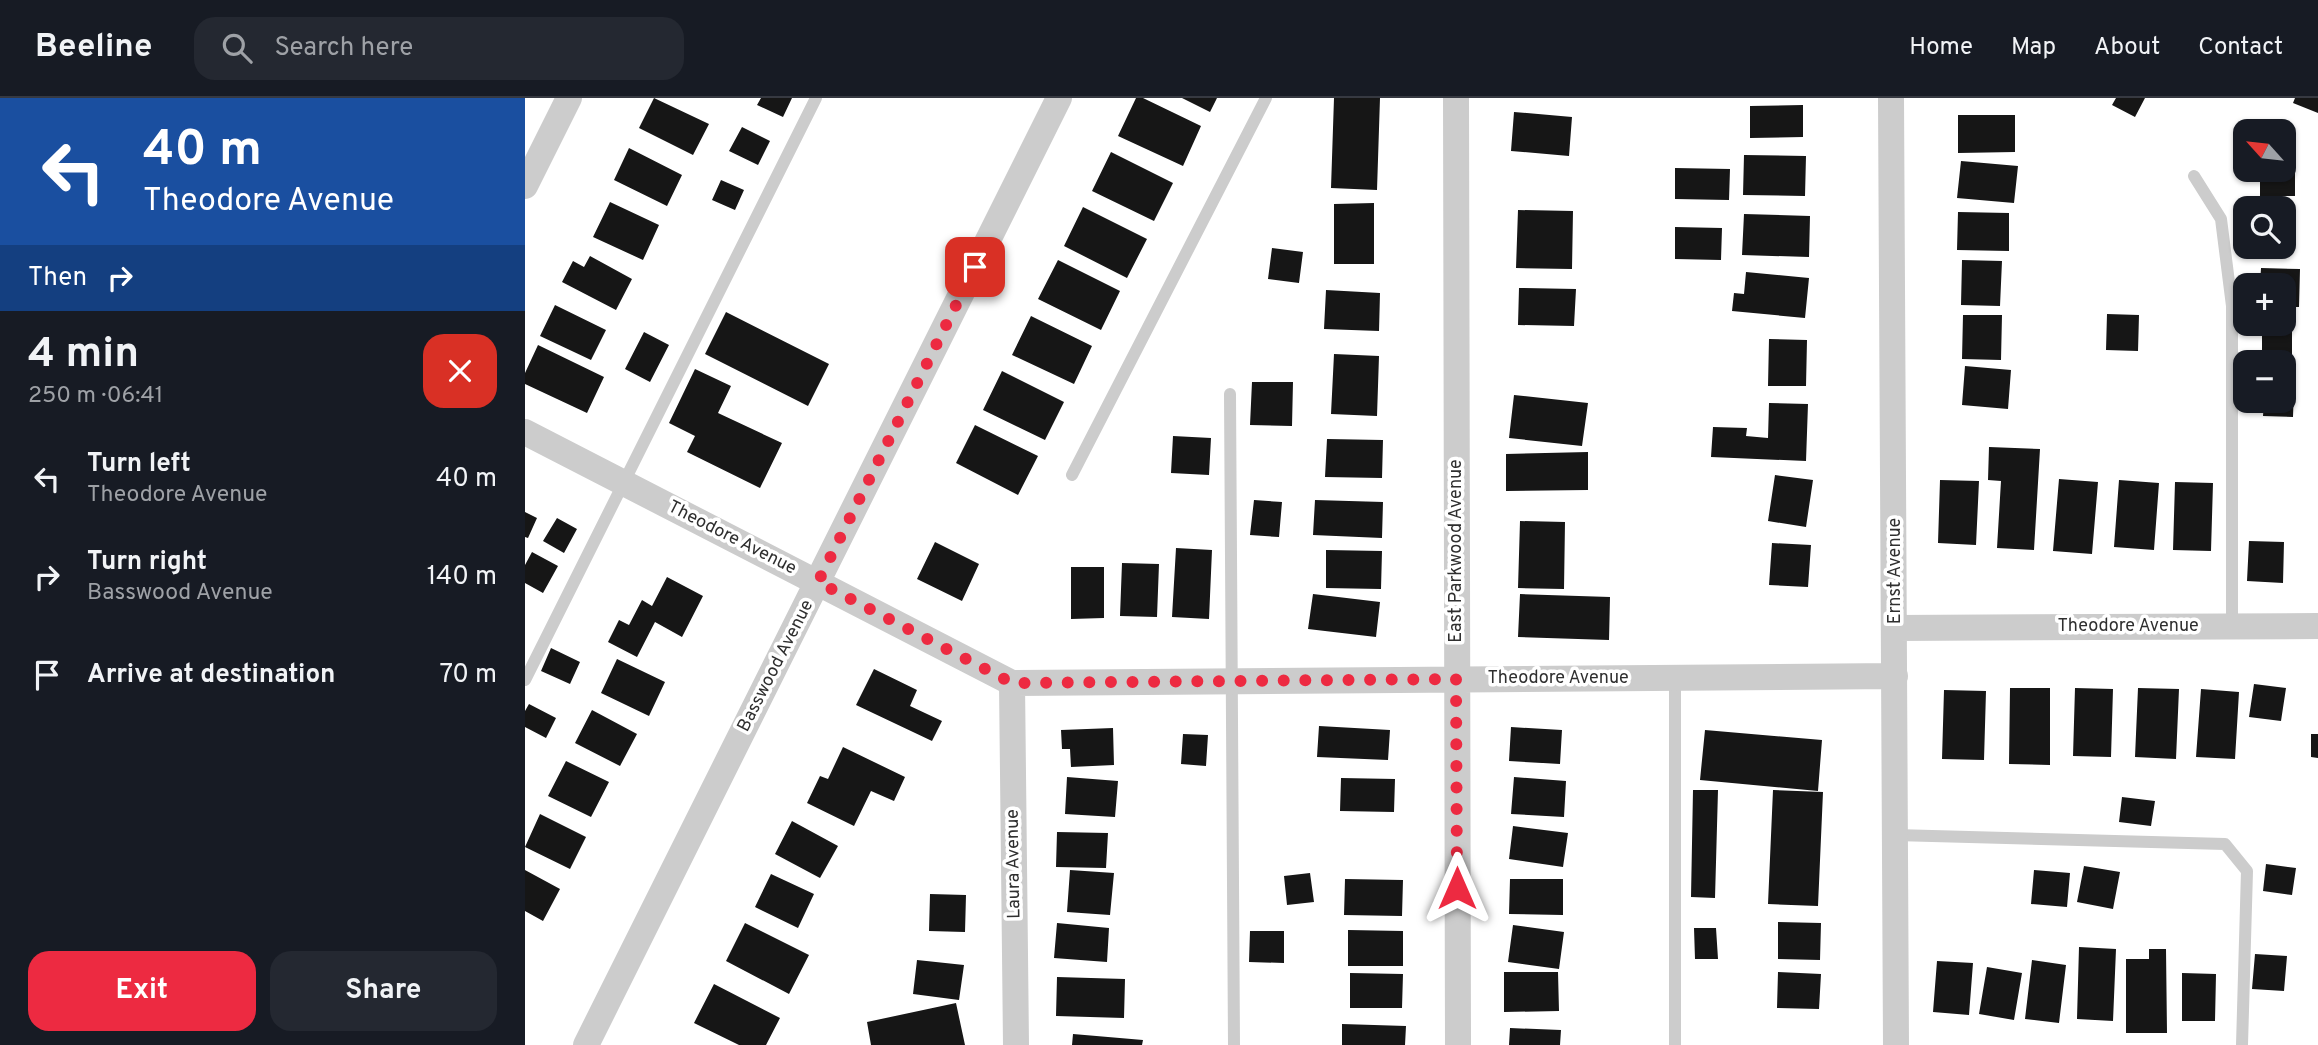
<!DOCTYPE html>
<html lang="en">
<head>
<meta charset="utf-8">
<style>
  :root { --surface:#171b24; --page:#242831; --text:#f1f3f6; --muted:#9ea1a6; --line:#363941; --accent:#ed2a41 }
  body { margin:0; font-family:Overpass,sans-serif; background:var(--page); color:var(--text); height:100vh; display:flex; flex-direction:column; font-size:26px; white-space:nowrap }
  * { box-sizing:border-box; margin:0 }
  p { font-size:23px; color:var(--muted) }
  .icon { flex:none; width:38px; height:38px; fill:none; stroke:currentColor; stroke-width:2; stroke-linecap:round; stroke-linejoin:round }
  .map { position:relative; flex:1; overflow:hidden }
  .details { display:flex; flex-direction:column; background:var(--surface); width:525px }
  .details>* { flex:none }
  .top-card { background:#1a4fa0; color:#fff; overflow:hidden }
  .needle { width:46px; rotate:297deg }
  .controls { position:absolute; left:1708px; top:21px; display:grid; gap:14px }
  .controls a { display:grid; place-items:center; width:63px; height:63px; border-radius:14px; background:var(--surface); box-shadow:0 2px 5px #0004; font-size:35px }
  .pin { position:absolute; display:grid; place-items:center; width:60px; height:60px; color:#fff; margin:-30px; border-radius:14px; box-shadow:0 4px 10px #0006 }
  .me { position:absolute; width:77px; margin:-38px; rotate:0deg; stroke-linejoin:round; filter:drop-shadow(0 0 5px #0008) }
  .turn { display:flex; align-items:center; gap:24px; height:147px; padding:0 28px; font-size:32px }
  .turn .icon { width:91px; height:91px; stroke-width:2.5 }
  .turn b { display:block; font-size:49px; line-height:60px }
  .then { display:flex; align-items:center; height:66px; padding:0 28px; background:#0003; gap:14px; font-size:26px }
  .round { display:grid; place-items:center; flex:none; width:74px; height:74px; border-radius:21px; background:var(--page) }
  .overview { display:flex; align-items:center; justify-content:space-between; height:119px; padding:0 28px }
  h1 { font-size:42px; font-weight:700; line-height:52px }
  .action { display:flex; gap:14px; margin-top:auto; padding:14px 28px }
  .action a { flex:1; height:80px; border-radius:21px; background:var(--accent); color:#fff; font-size:28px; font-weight:700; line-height:80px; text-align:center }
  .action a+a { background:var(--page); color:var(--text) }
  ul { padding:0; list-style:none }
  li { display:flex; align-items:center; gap:21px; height:98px; padding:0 28px }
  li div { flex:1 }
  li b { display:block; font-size:26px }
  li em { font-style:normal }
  header { display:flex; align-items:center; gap:42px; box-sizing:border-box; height:98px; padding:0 35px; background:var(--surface); border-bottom:2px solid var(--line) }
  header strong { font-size:33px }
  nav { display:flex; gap:38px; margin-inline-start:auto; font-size:24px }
  .search { width:490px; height:63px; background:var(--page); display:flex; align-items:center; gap:18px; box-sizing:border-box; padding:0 24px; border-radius:21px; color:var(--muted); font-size:26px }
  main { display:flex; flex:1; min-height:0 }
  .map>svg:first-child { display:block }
</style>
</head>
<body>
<header>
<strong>Beeline</strong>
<div class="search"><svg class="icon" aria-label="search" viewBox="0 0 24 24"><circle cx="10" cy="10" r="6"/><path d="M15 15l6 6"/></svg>Search here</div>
<nav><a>Home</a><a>Map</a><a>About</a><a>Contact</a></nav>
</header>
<main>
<section class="details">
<div class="top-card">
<div class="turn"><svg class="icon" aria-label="left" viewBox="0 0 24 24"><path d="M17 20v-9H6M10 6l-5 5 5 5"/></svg><div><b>40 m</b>Theodore Avenue</div></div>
<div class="then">Then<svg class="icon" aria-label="right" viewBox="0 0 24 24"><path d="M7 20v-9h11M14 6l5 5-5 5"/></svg></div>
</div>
<div class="overview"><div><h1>4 min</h1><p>250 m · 06:41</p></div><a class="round" style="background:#d93025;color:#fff"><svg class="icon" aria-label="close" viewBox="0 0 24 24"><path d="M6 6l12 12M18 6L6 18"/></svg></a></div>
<ul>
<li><svg class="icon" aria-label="left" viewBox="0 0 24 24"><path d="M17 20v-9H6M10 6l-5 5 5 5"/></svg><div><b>Turn left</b><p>Theodore Avenue</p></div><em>40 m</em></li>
<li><svg class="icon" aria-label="right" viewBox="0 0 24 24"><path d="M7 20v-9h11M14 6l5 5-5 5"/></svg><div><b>Turn right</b><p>Basswood Avenue</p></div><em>140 m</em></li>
<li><svg class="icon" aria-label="arrive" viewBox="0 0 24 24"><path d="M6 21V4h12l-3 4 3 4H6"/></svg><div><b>Arrive at destination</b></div><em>70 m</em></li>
</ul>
<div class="action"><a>Exit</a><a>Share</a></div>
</section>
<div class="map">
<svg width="1793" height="947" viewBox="0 0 1793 947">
  <rect width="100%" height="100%" fill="#fff"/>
  <path fill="#161616" d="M 129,0 L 184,26 L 168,57 L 114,30 Z
    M 236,0 L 267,0 L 258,19 L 232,7 Z
    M 611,0 L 618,0 L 676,28 L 658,68 L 593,38 Z
    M 657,0 L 692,0 L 685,14 Z
    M 809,0 L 855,0 L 852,92 L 806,90 Z
    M 1591,0 L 1620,0 L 1610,19 L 1587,7 Z
    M 1770,0 L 1793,0 L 1793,15 L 1768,5 Z
    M 1278,7 L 1278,39 L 1225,40 L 1225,8 Z
    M 989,14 L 1047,19 L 1044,58 L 986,53 Z
    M 1433,17 L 1490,17 L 1490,54 L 1433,55 Z
    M 217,29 L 245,43 L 233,67 L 204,53 Z
    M 104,50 L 157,77 L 142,108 L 89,82 Z
    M 586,54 L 648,85 L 629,123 L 567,93 Z
    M 1219,57 L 1281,58 L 1280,98 L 1218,97 Z
    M 1436,63 L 1493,68 L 1489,105 L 1432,100 Z
    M 1150,70 L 1205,71 L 1204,102 L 1150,101 Z
    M 1735,73 L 1770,73 L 1770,98 L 1735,98 Z
    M 196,82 L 219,92 L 210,112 L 187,102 Z
    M 85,104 L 134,127 L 118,162 L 68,139 Z
    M 849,105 L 849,166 L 809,166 L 809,106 Z
    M 558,109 L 622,141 L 602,180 L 539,148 Z
    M 993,112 L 1048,113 L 1047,171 L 991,170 Z
    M 1433,114 L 1484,115 L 1484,153 L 1432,152 Z
    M 1219,116 L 1285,118 L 1284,159 L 1217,157 Z
    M 1150,129 L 1197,130 L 1196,162 L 1150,161 Z
    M 1759,130 L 1768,131 L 1767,152 L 1759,151 Z
    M 747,150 L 778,154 L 774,185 L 743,181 Z
    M 65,158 L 107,181 L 91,212 L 37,184 L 48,163 L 59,169 Z
    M 533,162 L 595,193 L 576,232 L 513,201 Z
    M 1437,162 L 1477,163 L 1475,208 L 1436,207 Z
    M 1736,170 L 1775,171 L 1774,209 L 1759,209 L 1759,187 L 1735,187 Z
    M 1221,174 L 1284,180 L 1280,220 L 1207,213 L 1209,195 L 1219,196 Z
    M 994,190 L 1051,191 L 1049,228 L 993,227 Z
    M 801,192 L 855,195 L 854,233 L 799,231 Z
    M 30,207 L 81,232 L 66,262 L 15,238 Z
    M 201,214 L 304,266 L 283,308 L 180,256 Z
    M 1582,216 L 1614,217 L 1613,253 L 1581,252 Z
    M 1438,217 L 1477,217 L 1476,262 L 1437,261 Z
    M 506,218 L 567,248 L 549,286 L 487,257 Z
    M 1737,230 L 1767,230 L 1767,265 L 1737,264 Z
    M 119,234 L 144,247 L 125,284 L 100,271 Z
    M 1244,241 L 1282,242 L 1281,288 L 1243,288 Z
    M 13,247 L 79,279 L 62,315 L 0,286 L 0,275 Z
    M 809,256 L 854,258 L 852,318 L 806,316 Z
    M 1440,268 L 1486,272 L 1483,311 L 1437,307 Z
    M 170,271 L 206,288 L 193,315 L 257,345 L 235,390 L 162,354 L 170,338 L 144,325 Z
    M 477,273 L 539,304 L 520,342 L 458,312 Z
    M 727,284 L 768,284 L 767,328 L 725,327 Z
    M 1759,286 L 1769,286 L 1768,319 L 1738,318 L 1739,303 L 1759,303 Z
    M 989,297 L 1063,305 L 1057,348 L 984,340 Z
    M 1244,305 L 1283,306 L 1281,363 L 1186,359 L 1188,329 L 1222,330 L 1221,338 L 1243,340 Z
    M 450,327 L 513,358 L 493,397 L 431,365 Z
    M 648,338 L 686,340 L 684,377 L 646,375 Z
    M 802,341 L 858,342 L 857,380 L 800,379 Z
    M 1464,349 L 1515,351 L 1509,452 L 1472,450 L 1476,383 L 1463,382 Z
    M 1063,354 L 1063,392 L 981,393 L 981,356 Z
    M 1250,377 L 1288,382 L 1281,429 L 1243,423 Z
    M 1534,381 L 1573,384 L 1567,456 L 1528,453 Z
    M 1415,382 L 1454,383 L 1451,447 L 1413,445 Z
    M 1594,382 L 1634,385 L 1629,452 L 1589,449 Z
    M 1650,384 L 1688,385 L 1686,453 L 1648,452 Z
    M 729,402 L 757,404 L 754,439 L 725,437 Z
    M 790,402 L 858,404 L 857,440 L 788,437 Z
    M 0,414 L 12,420 L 3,440 L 0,439 Z
    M 32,420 L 52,431 L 39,455 L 18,443 Z
    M 995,423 L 1040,424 L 1039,491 L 993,490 Z
    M 1724,443 L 1759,444 L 1758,485 L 1722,483 Z
    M 410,444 L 454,466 L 437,503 L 392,481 Z
    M 1247,445 L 1286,447 L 1283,489 L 1244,487 Z
    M 651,450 L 687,452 L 684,521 L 647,519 Z
    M 801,452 L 857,453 L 856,491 L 801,490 Z
    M 7,454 L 33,468 L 18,495 L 0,485 L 0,467 Z
    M 597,465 L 634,466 L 632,519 L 595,518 Z
    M 546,469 L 579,469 L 579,520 L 546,521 Z
    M 142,479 L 178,498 L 157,539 L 130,524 L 112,559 L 83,544 L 94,522 L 104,527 L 117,502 L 127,508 Z
    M 788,496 L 855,504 L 851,539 L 783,531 Z
    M 995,496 L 1085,499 L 1084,542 L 993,539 Z
    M 26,550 L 55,564 L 45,586 L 16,573 Z
    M 92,561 L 140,584 L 124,618 L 76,595 Z
    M 349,571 L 392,592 L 385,608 L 417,623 L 407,643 L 331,607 Z
    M 1729,586 L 1761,590 L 1756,623 L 1724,619 Z
    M 1485,590 L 1525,590 L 1525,667 L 1484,666 Z
    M 1550,590 L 1588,591 L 1586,659 L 1548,658 Z
    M 1613,590 L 1654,591 L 1651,661 L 1610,659 Z
    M 1676,591 L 1714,594 L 1710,661 L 1671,659 Z
    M 1419,592 L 1461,593 L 1459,662 L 1417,661 Z
    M 4,606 L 31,620 L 21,640 L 0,629 L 0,613 Z
    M 67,612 L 112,636 L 95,668 L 50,645 Z
    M 794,628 L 865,632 L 863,662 L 792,659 Z
    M 986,629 L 1037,632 L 1035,666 L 984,663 Z
    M 588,630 L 589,667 L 546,669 L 545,651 L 537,651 L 536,632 Z
    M 1180,632 L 1297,642 L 1293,693 L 1175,682 Z
    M 658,636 L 683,637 L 681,668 L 656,666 Z
    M 1786,636 L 1793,636 L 1793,660 L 1786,659 Z
    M 318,649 L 380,679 L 369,703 L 346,693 L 329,728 L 282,705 L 295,678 L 303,681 Z
    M 41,663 L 84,684 L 66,719 L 23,698 Z
    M 542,679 L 593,683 L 590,719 L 540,716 Z
    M 989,679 L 1041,683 L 1039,719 L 986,716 Z
    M 816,680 L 870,681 L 869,714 L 815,713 Z
    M 1168,692 L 1193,692 L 1190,800 L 1166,799 Z
    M 1248,692 L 1298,694 L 1293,808 L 1243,806 Z
    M 1597,699 L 1630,703 L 1626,728 L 1594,724 Z
    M 15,716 L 61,739 L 45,771 L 0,749 Z
    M 267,723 L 313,748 L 295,780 L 250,756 Z
    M 988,728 L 1043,735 L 1038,769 L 984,761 Z
    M 532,734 L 583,735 L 581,770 L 531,769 Z
    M 1741,766 L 1771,770 L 1767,797 L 1738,793 Z
    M 1559,768 L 1595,774 L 1588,811 L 1552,804 Z
    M 0,772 L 35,791 L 18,823 L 0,813 Z
    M 545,772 L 589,775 L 585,817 L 542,814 Z
    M 1509,772 L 1545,775 L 1542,809 L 1506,806 Z
    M 785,775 L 789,804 L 762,807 L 759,778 Z
    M 246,776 L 289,796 L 273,830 L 230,809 Z
    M 820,781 L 878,782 L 877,818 L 819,817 Z
    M 985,781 L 1038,781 L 1038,817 L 984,816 Z
    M 405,796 L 441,797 L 440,834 L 404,833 Z
    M 1253,824 L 1296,825 L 1295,862 L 1253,861 Z
    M 220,825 L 284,857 L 264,896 L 201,863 Z
    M 532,825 L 584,830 L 582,864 L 529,860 Z
    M 988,827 L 1039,834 L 1034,871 L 983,864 Z
    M 1169,830 L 1191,830 L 1193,861 L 1170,861 Z
    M 823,832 L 878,833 L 878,868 L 823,868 Z
    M 725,833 L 759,833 L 759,865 L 724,864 Z
    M 1554,849 L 1591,851 L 1588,923 L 1552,921 Z
    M 1624,851 L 1641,851 L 1642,935 L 1601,935 L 1601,861 L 1624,861 Z
    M 1730,856 L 1762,858 L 1759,893 L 1727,891 Z
    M 392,862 L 439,867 L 434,902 L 388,896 Z
    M 1507,862 L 1541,867 L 1534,925 L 1500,921 Z
    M 1412,863 L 1448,865 L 1444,917 L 1408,914 Z
    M 1462,869 L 1497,875 L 1489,922 L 1454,916 Z
    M 979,874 L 1033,874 L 1034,913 L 979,914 Z
    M 1253,874 L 1296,876 L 1294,911 L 1252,910 Z
    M 825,875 L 878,876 L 877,910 L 825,910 Z
    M 1657,875 L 1691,876 L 1690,923 L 1657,923 Z
    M 532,879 L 600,881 L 599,920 L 531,918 Z
    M 189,886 L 255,920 L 241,947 L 214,947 L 169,925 Z
    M 431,905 L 440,947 L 346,947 L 342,924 Z
    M 817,926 L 881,928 L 880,947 L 817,947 Z
    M 985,930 L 1036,932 L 1035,947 L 984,947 Z
    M 548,936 L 618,942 L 617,947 L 547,947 Z"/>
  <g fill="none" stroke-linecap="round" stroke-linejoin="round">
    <path stroke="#ccc" stroke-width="12" d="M 1669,78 L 1696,121 L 1707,208 L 1707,527
      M 705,296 L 709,947
      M 547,377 L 741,0
      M 1150,579 L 1150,947
      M 0,582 L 291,0
      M 1370,737 L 1700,746 L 1722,773 L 1717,947"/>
    <path stroke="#ccc" stroke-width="26" d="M 931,0 L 933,947
      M 1366,0 L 1371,947
      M 0,88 L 44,0
      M 0,334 L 487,585 L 1370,578
      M 1370,530 L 1793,528
      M 487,585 L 491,947
      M 61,947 L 534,0"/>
  </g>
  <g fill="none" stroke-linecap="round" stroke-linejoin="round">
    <path stroke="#ed2a41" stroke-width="12" stroke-dasharray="0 21.6" d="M 450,169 L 293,484 L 487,585 L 931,581 L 932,790"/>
  </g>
  <g text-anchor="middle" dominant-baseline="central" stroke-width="7" stroke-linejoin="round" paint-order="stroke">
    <g font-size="18" fill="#2f2f2f" stroke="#fff">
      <text transform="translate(207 440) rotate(27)">Theodore Avenue</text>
      <text transform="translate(931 453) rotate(-90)">East Parkwood Avenue</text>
      <text transform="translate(1370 473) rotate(-90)">Ernst Avenue</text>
      <text x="1603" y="528">Theodore Avenue</text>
      <text transform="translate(251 568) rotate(-63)">Basswood Avenue</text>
      <text x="1033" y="580">Theodore Avenue</text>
      <text transform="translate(489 766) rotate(-91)">Laura Avenue</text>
    </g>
  </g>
</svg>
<div class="controls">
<a><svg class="needle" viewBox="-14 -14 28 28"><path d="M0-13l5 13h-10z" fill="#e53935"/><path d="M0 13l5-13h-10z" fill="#9ea1a6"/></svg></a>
<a><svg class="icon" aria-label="search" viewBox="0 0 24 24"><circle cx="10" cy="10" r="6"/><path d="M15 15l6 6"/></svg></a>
<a>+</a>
<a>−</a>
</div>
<div class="pin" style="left:450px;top:169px;background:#d93025"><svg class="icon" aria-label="arrive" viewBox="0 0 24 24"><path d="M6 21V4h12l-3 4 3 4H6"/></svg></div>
<svg class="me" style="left:932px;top:790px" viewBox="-20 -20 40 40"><path d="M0-17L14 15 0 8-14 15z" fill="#ed2a41" stroke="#fff" stroke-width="4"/></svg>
</div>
</main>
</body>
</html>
